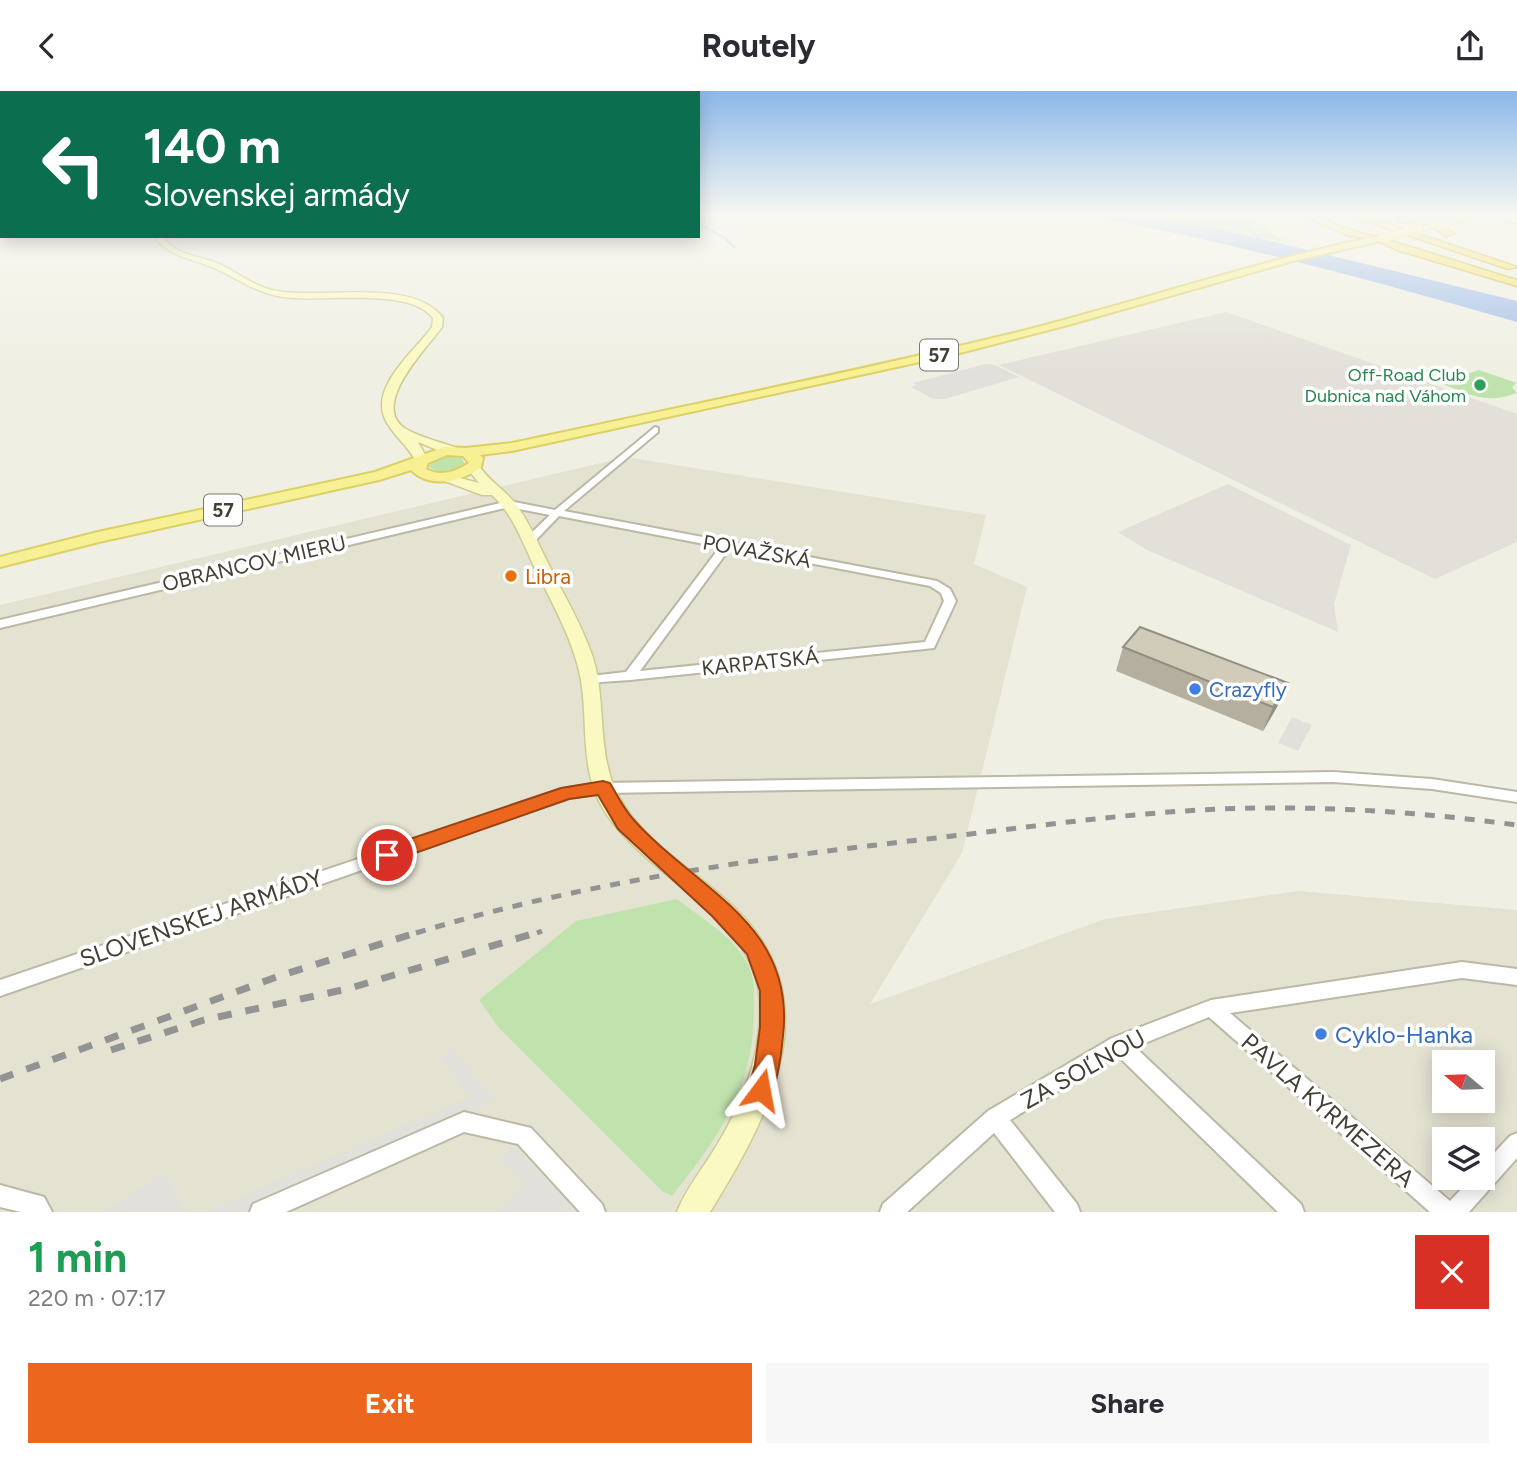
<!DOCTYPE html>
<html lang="en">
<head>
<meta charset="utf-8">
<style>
  :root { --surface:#fff; --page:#f7f7f7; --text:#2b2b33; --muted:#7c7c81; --accent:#ed661d }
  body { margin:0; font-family:Figtree,sans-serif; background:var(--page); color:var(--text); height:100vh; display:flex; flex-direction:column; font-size:26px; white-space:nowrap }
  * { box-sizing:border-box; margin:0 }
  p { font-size:23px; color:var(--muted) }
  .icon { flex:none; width:38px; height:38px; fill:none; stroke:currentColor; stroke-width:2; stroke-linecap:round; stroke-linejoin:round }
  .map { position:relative; height:1121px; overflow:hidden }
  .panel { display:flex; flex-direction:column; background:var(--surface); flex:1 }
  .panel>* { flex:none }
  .hud { position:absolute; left:0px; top:0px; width:700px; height:147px; box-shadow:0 4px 18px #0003; background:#0b6e4f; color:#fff; overflow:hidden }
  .needle { width:46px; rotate:289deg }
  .buttons { position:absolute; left:1432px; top:959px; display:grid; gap:14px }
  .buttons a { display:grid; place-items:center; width:63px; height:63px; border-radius:0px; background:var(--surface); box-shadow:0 4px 18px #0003; font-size:35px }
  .pin { position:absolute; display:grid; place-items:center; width:60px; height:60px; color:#fff; margin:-30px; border:4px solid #fff; border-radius:50%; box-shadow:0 2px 7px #0007 }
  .me { position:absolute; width:77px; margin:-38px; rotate:13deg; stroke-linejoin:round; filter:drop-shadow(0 0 5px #0008) }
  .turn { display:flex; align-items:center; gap:24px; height:147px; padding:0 28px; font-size:32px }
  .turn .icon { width:91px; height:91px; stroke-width:2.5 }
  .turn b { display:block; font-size:49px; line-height:60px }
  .round { display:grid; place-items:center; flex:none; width:74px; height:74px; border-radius:0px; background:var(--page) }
  .head { display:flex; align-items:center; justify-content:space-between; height:119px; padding:0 28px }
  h1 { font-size:42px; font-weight:700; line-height:52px; color:#1e9e55 }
  .cta { display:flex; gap:14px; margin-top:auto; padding:14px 28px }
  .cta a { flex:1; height:80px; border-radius:0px; background:var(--accent); color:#fff; font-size:28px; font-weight:700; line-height:80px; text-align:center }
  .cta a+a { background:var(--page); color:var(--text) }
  header { display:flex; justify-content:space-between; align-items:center; height:91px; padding:0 28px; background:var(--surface); font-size:32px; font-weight:700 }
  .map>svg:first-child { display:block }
</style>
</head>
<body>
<header><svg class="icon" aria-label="back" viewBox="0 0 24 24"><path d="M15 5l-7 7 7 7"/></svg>Routely<svg class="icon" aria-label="share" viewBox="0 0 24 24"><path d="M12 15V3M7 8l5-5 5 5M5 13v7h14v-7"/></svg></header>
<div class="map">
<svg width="1517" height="1121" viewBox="0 0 1517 1121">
  <rect width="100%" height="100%" fill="#f0efe3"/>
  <path fill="#e4e2d1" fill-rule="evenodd" d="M 626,366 L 986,424 L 974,473 L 1027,496 L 962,762 L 870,913 L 1105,828 L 1298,800 L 1517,819 L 1517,1121 L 0,1121 L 0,514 ZM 1444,971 L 1482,971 L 1482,1010 L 1444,1010 ZM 1444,1048 L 1482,1048 L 1482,1087 L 1444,1087 Z"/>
  <path fill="#e2e0d8" d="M 1226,221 L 1517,323 L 1517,451 L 1435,488 L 999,274 Z
    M 1228,393 L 1351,454 L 1334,513 L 1338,541 L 1147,459 L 1118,441 Z"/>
  <path fill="#c0e3ad" d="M 1152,124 L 1239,124 L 1257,132 L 1288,152 Z
    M 1479,279 L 1517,292 L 1512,296 L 1517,302 C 1485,314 1470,303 1439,292 Z
    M 445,365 L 461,366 L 465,373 C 455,381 440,384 429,376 L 431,371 Z
    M 677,808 C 701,827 733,845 747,872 C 755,886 754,904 754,919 C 754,997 718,1047 672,1105 L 662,1100 L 499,937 L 479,909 L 576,830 Z"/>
  <path fill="#e1e0db" d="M 986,273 L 995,274 L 1019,286 L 945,308 L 933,308 L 911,296 L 917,294 L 913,292 Z
    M 1292,626 L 1312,634 L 1298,660 L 1278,652 Z
    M 452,958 L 496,1009 L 247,1121 L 206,1121 L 469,1006 L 441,967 Z
    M 513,1055 L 536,1079 L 576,1121 L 497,1121 L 524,1093 L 500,1068 Z
    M 166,1082 L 185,1121 L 103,1121 Z"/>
  <path fill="#a1beeb" d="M 1086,124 L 1142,124 L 1226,139 L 1517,210 L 1517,231 C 1375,190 1232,151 1086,124 Z"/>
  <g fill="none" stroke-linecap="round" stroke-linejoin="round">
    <path stroke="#a1beeb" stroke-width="2" d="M 1218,124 L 1248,136 L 1261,150
      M 698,132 L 725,147 L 734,156
      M 180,147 L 186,145"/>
    <defs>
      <path id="minor" d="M 1497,124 L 1505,124 L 1517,128 L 1517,132 Z
        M 0,128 L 2,128 L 2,132 L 0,132 Z
        M 0,139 L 2,139 L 2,143 L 0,143 Z
        M 655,336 L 658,337 L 658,341 L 564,420 L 937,490 L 950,498 L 956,510 L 934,557 L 630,589 L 586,592 L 584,589 L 590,585 L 626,581 L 720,456 L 559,425 L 533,452 L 525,452 L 525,448 L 550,424 L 509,416 L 0,537 L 0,529 L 509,410 L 555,419 ZM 730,457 L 930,495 L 941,502 L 944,510 L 925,551 L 640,580 Z
        M 1333,681 L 1432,688 L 1517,701 L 1517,711 L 1432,698 L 1333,691 L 603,702 L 569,707 L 0,905 L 0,889 L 568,697 L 603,692 Z
        M 1462,871 L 1517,878 L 1517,894 L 1462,887 L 1230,922 L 1450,1110 L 1472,1087 L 1482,1087 L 1482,1075 L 1510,1045 L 1517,1042 L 1517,1067 L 1469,1121 L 1430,1121 L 1209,926 L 1135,956 L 1301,1113 L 1304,1121 L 1278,1121 L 1117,964 L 1010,1029 L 1077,1113 L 1080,1121 L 1055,1121 L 994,1042 L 907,1121 L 880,1121 L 883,1113 L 988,1020 L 1112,947 L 1211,909 Z
        M 464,1021 L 531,1037 L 602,1113 L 605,1121 L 580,1121 L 518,1053 L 464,1041 L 286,1121 L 250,1121 L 253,1113 Z
        M 0,1094 L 44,1106 L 52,1121 L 21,1121 L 0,1116 Z"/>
      <path id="secondary" d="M 154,145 L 162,145 C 176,164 194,164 214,171 C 234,178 250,194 272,199 C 319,210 412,185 443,227 L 442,236 C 428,256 368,315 406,338 C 419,346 441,351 457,357 L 457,363 L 447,363 L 418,351 L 428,369 L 427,372 L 417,372 C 408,355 392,343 385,328 C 370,295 415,260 432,236 L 433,227 C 409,195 321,212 283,206 C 254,202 235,185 209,175 C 187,166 169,166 154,145 Z
        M 473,372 L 478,373 C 488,390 506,399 517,415 C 531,434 539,455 550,476 C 564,504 580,531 591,561 C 608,607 595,663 619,706 C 642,749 690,777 725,808 C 835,902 772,1021 710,1121 L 677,1121 C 685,1100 700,1081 712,1062 C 742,1015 765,959 759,902 C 750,822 638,782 601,714 C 580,675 588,631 581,589 C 574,551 554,516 537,481 C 523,454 515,425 492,404 L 482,404 L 434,386 L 441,382 L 479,392 L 466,376 Z"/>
      <path id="primary" d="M 1473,124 L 1491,124 L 1419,140 L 1415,138 Z
        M 1382,144 L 1385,149 L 1293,170 L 1068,234 L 956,263 L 512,360 L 480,364 L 483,367 L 481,376 C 462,391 430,398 411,379 L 379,389 L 99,451 L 0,476 L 0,466 L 98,441 L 375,381 L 445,356 L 466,357 L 512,352 C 679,316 847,283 1014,242 C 1137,211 1257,170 1382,144 ZM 447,364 L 463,365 L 469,372 C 455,381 441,386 426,378 L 428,372 Z"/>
      <path id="motorway" d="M 1302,124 C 1321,124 1336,135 1354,140 C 1409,154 1463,173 1517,189 L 1517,195 L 1397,159 L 1376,149 L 1347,144 Z
        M 1348,124 L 1362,124 L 1517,176 L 1508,178 Z
        M 1402,126 L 1449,130 L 1446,137 L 1454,143 L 1446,145 L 1437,139 L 1438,134 L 1399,131 L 1399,127 Z"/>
    </defs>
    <use href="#minor" stroke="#bbb8a6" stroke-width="4"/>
    <use href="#secondary" stroke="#cecb95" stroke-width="3"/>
    <use href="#primary" stroke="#dcd065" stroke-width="4"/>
    <use href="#motorway" stroke="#d3ba3a" stroke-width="3"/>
    <use href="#minor" fill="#fff" fill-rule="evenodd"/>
    <use href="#secondary" fill="#fbf9c2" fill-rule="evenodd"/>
    <use href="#primary" fill="#f8f094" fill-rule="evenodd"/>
    <use href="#motorway" fill="#f5e369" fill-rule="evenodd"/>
    <path stroke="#939393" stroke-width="5" stroke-dasharray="10 10" stroke-linecap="butt" d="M 416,842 C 583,791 754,768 927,748 C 1025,737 1123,722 1221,718 C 1320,714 1419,721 1517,734
      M 537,842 L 542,840"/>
    <path stroke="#939393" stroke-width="7" stroke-dasharray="14 14" stroke-linecap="butt" d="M 111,959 L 204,929 L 347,898 L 542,840
      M 0,988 L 279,885 L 422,840"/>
    <defs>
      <path id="primary-bridge" d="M 1382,147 L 1419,138"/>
    </defs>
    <use href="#primary-bridge" stroke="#dcd065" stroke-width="10" stroke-linecap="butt"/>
    <use href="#primary-bridge" stroke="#f8f094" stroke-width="9"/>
  </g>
  <path fill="#b4af9f" d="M 1123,556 L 1288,592 L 1277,616 L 1263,640 L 1116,580 Z"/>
  <path fill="#928f82" d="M 1288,592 L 1277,616 L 1263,640 L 1273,616 Z"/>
  <path fill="#d1ccb9" stroke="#928f82" stroke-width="2" d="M 1140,536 L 1288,592 L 1273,616 L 1123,556 Z"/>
  <linearGradient id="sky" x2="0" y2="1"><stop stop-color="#8bb8e9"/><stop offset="0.44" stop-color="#f8f8f2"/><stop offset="1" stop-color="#f8f8f2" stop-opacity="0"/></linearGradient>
  <rect width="1517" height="281" fill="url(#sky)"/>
  <path fill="#ed661d" stroke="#9a4213" stroke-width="2" d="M 603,690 L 610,692 C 617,704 624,718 633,728 C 696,799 796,832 783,945 C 781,967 778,988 770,1008 L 761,1011 L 752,1008 L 748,999 L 755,974 L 760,936 L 760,900 L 747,863 L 712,825 L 618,738 L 598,704 L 569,708 L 387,772 L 380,769 L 377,764 L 380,758 L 561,697 Z"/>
  <circle fill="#2e9e5b" stroke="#fff" stroke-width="2.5" cx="1480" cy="294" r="7"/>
  <circle fill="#e8710a" stroke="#fff" stroke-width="2.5" cx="511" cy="485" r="7"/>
  <g fill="#3f7fe0" stroke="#fff" stroke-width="2.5">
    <circle cx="1195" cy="598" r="7"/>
    <circle cx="1321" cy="943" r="7"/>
  </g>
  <g text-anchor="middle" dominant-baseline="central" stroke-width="7" stroke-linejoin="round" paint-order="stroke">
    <g font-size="18" fill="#27864d" stroke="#fff" text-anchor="end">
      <text x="1466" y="284">Off-Road Club<tspan x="1466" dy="21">Dubnica nad Váhom</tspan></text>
    </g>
    <g fill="#fff" stroke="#7b7971" stroke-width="2">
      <rect x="920" y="248.5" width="38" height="31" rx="5"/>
      <rect x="204" y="403.5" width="38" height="31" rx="5"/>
    </g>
    <g font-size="19" font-weight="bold" fill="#423f34">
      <text x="939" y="264">57</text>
      <text x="223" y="419">57</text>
    </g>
    <g font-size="21" fill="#423f34" stroke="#fff">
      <text transform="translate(757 460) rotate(10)">POVAŽSKÁ</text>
      <text transform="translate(254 472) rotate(-13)">OBRANCOV MIERU</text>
      <text transform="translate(760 571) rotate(-6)">KARPATSKÁ</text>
    </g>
    <g font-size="21" fill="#c56008" stroke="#fff" text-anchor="start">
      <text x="525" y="485">Libra</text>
    </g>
    <g font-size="21" fill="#366cbe" stroke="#fff" text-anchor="start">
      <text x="1209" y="598">Crazyfly</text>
    </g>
    <g font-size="24" fill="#423f34" stroke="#fff">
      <text transform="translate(201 827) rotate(-19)">SLOVENSKEJ ARMÁDY</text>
      <text transform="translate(1083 978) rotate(-29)">ZA SOĽNOU</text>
      <text transform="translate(1328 1019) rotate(41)">PAVLA KYRMEZERA</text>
    </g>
    <g font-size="24" fill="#366cbe" stroke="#fff" text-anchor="start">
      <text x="1335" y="943">Cyklo-Hanka</text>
    </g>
  </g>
</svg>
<div class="buttons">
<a><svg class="needle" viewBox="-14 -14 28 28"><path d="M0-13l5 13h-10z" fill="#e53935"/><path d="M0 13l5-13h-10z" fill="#7c7c81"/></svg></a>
<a><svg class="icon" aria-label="layers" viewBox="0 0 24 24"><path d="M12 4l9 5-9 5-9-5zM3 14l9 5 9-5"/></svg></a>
</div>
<div class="pin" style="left:387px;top:764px;background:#d93025"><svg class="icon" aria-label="arrive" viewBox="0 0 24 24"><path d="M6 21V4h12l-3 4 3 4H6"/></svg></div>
<svg class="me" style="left:761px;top:999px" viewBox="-20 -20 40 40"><path d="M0-17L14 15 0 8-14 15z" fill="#ed661d" stroke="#fff" stroke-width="4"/></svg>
<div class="hud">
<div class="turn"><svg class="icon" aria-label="left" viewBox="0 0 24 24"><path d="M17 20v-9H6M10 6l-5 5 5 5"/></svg><div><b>140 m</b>Slovenskej armády</div></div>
</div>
</div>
<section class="panel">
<div class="head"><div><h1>1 min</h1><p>220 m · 07:17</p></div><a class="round" style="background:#d93025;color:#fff"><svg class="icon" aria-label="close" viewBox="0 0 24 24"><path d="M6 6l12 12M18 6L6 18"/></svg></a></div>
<div class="cta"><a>Exit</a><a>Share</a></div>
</section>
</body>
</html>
